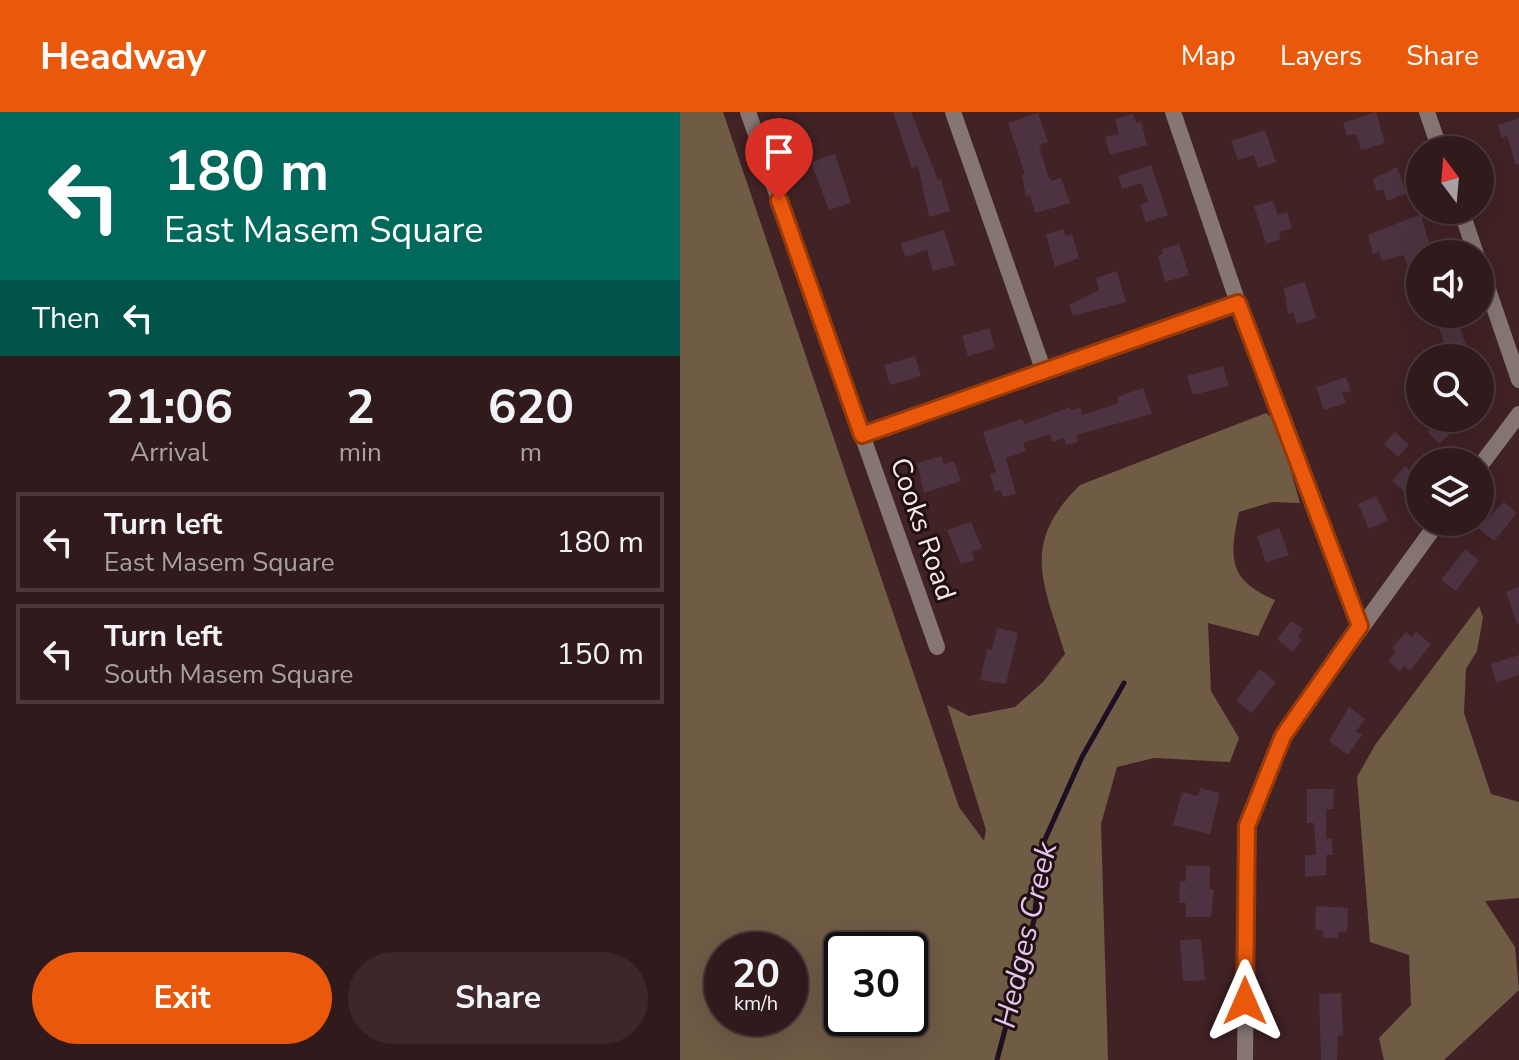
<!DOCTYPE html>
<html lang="en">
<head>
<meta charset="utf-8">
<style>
  :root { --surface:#311a1c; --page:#3d2729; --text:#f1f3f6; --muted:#a8a1a3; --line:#4c383b; --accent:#ea580c }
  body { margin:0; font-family:"Nunito Sans",sans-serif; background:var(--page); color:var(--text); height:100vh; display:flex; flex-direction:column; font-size:30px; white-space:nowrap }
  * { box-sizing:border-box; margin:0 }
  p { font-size:26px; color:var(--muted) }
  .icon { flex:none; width:44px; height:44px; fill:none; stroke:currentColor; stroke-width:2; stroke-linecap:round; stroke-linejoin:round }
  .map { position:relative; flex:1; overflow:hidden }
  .panel { display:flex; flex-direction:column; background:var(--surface); width:680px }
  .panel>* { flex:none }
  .banner { background:#00695c; color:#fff; overflow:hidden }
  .needle { width:52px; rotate:344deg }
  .controls { position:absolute; left:726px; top:24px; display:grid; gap:16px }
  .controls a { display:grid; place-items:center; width:88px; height:88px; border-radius:50%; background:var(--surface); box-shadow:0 8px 32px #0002,0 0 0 2px var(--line); font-size:40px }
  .speed { position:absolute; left:24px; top:820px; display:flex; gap:16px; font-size:40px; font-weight:700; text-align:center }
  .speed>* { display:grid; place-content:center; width:104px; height:104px; border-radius:50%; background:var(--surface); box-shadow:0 8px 32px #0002,0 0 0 2px var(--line); line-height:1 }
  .speed small { font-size:20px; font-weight:400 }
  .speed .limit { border:4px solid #111; border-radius:12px; background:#fff; color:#111 }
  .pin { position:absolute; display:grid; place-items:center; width:68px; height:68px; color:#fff; margin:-82px -34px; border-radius:50% 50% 50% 0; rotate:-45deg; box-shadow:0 0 8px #0007 }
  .pin .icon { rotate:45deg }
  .me { position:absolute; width:88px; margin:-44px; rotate:0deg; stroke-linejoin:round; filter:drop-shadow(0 0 6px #0008) }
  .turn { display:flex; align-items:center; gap:28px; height:168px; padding:0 32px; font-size:36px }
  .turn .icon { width:104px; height:104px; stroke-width:2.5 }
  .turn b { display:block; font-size:56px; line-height:68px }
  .then { display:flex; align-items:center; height:76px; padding:0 32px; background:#0003; gap:16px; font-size:30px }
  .eta { display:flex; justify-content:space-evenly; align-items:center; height:136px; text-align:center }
  .eta b { font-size:48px; font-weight:700; line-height:56px }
  .button { display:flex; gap:16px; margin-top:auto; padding:16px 32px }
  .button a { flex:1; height:92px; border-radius:48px; background:var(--accent); color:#fff; font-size:32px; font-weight:700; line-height:92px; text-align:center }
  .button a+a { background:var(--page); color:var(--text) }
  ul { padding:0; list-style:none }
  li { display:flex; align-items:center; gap:24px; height:100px; margin:0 16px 12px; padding:0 16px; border:4px solid var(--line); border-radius:0px }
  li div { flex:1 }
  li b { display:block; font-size:30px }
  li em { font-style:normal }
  header { display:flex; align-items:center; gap:48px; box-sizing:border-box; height:112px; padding:0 40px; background:var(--accent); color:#fff }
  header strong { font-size:38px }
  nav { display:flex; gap:44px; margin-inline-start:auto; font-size:28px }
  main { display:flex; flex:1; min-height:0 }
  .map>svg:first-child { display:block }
</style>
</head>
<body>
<header>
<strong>Headway</strong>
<nav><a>Map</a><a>Layers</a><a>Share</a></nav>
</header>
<main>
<section class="panel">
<div class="banner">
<div class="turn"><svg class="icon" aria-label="left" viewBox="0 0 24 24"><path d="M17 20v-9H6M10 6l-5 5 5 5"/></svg><div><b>180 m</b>East Masem Square</div></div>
<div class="then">Then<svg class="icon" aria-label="left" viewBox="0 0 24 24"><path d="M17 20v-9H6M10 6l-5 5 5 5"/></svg></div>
</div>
<div class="eta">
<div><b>21:06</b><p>Arrival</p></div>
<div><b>2</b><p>min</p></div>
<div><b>620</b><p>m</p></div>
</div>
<ul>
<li><svg class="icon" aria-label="left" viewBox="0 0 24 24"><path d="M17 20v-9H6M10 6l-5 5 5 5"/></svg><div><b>Turn left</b><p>East Masem Square</p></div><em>180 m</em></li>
<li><svg class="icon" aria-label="left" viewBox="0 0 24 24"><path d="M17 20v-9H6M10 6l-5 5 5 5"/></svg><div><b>Turn left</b><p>South Masem Square</p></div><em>150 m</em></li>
</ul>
<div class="button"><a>Exit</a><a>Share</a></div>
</section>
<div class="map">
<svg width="839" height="948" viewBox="0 0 839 948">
  <rect width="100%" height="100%" fill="#412225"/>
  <path fill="#705b45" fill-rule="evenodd" d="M 0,0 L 43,0 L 279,695 L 304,729 L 306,718 L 267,593 L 289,604 L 335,595 L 363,570 L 385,542 C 363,469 340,432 400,373 L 586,301 L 597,310 L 620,391 L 592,390 L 559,400 C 549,446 548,468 595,488 L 578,524 L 528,511 L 531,579 L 559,626 L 550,650 L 474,646 L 437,655 L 421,712 L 428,948 L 0,948 ZM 42,838 L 110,838 L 110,906 L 42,906 ZM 162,838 L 230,838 L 230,906 L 162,906 Z
    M 799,494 L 803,505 L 797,539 L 786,557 L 784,601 L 811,682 L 839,690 L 839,786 L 805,789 L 835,835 L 839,878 L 764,948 L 704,948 L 699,926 L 731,893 L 729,843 L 690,830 L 677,665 L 695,633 Z"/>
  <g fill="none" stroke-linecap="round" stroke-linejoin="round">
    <path stroke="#1e0f22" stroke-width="5" d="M 317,948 L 354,808 L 362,734 L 402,645 L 444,571"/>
  </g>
  <path fill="#4d3341" d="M 213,0 L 231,0 L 258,68 L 261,67 L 270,99 L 249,105 L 238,54 L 232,57 Z
    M 696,0 L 705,31 L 681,38 L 676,22 L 667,24 L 663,11 Z
    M 358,1 L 368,30 L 359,33 L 368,64 L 372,69 L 381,66 L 390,91 L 355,101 L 350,84 L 346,85 L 342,63 L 345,62 L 328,11 Z
    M 453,2 L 456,11 L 461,9 L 467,33 L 430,43 L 425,25 L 439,22 L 435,7 Z
    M 839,6 L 839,52 L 836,53 L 827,24 L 822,26 L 818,13 Z
    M 585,18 L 596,50 L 578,56 L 574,43 L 558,48 L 551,29 Z
    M 155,42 L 171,91 L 149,98 L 131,50 Z
    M 471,53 L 488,103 L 466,110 L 460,93 L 468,90 L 462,71 L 442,77 L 438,64 Z
    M 717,55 L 727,81 L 707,89 L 703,77 L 697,79 L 693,67 Z
    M 593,89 L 598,103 L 607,100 L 612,116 L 599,120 L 601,127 L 586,132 L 574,94 Z
    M 741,102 L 750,135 L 740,138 L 737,185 L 724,143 L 702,149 L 699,140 L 693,142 L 688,123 Z
    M 383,117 L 386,124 L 392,122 L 399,146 L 375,155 L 366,122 Z
    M 264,118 L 275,153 L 253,159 L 247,138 L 225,145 L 221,131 Z
    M 499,132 L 509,163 L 485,170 L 478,144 L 483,142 L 482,137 Z
    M 437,159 L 446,190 L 393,204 L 389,193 L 419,178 L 416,166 Z
    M 625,170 L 636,206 L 617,212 L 613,200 L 608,202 L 604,176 Z
    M 778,209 L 789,243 L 773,246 L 771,239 L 767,240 L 759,216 Z
    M 309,216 L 315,236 L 288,244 L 282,224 Z
    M 235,244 L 241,264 L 210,273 L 204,253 Z
    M 543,254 L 549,274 L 513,283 L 507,264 Z
    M 666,265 L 671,279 L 662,281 L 666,291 L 644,298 L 636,275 Z
    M 463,276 L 472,302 L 396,323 L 398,330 L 386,333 L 384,326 L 372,330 L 370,322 L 343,331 L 346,339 L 326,346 L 336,382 L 323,385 L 321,378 L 315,380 L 310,362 L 316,360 L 303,320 L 342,307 L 344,312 L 390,295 L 391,298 L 400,295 L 402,303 L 439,291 L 437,285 Z
    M 762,306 L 767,306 L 776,317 L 759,332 L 747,319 Z
    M 715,320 L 729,333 L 718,345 L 704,332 Z
    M 261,344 L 264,352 L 274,349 L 281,369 L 244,381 L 237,351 Z
    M 725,354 L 739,366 L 726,381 L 712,369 Z
    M 696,384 L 708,408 L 689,417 L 678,392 Z
    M 824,390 L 837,401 L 814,429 L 798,416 Z
    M 291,410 L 302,436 L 292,440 L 294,448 L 281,452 L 267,418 Z
    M 599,416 L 609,443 L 586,451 L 577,424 Z
    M 785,437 L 799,448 L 776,479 L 761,468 Z
    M 839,475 L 839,511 L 837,512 L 826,480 Z
    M 611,509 L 623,517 L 618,524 L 622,528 L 613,540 L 597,527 Z
    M 317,516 L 338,521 L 326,572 L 300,568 L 307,537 L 312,538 Z
    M 726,520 L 732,525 L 736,520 L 751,532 L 730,559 L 724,554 L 720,559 L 708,549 L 716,539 L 712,536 Z
    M 839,543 L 839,563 L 816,571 L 811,552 Z
    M 580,557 L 596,570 L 572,601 L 556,589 Z
    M 669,595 L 685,607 L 676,619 L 682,623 L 668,643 L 649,629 Z
    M 520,676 L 540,681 L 530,722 L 493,713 L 502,680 L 518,684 Z
    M 627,677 L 654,677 L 653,697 L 646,697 L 646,727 L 652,727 L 653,743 L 646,743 L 646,763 L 625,765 L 625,743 L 636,743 L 634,711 L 627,711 Z
    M 506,754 L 530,754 L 530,777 L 534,777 L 531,805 L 506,805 L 506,791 L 499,791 L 500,769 L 506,769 Z
    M 636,794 L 668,796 L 667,820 L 658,820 L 658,826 L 643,826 L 643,818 L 635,818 Z
    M 521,827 L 525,868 L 503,869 L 500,828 Z
    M 661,881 L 663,923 L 658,924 L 657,948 L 641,948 L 639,882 Z"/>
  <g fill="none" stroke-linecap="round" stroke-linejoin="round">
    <path stroke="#857671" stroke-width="16" d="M 68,0 L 257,535
      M 273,0 L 364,260
      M 493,0 L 558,191 L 680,514
      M 747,0 L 760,38
      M 781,98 L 796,142
      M 800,154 L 839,268
      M 182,323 L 558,191
      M 800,354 L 839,302
      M 565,948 L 567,714 L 603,624 L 758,410"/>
  </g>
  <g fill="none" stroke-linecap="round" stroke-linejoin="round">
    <defs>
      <path id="route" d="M 99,88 L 182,323 L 558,191 L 680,514 L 603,624 L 567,714 L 565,889"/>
    </defs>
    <use href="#route" stroke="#983908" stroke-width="20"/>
    <use href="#route" stroke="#ea580c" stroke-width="14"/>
  </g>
  <g text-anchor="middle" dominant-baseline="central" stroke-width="6" stroke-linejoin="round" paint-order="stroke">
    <g font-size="28" fill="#fce6e7" stroke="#1e1011">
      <text transform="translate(243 417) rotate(71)">Cooks Road</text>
    </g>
    <g font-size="30" font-style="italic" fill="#e8c4f1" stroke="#1e1011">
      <text transform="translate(346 823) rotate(-77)">Hedges Creek</text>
    </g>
  </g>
</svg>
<div class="controls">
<a><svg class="needle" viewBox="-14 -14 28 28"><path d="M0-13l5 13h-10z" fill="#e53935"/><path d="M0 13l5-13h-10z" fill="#a8a1a3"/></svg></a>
<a><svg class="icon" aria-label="sound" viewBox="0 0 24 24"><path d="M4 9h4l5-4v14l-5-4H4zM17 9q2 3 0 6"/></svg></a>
<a><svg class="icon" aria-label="search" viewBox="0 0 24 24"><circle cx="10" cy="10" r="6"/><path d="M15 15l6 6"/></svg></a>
<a><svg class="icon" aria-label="layers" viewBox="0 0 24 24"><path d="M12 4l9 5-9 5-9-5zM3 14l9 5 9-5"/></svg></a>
</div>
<div class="speed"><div>20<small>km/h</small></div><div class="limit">30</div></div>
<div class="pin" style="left:99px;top:88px;background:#d93025"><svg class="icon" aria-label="arrive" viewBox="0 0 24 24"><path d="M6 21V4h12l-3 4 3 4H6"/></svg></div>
<svg class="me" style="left:565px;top:889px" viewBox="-20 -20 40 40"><path d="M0-17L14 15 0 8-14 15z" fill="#ea580c" stroke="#fff" stroke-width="4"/></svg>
</div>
</main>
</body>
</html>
